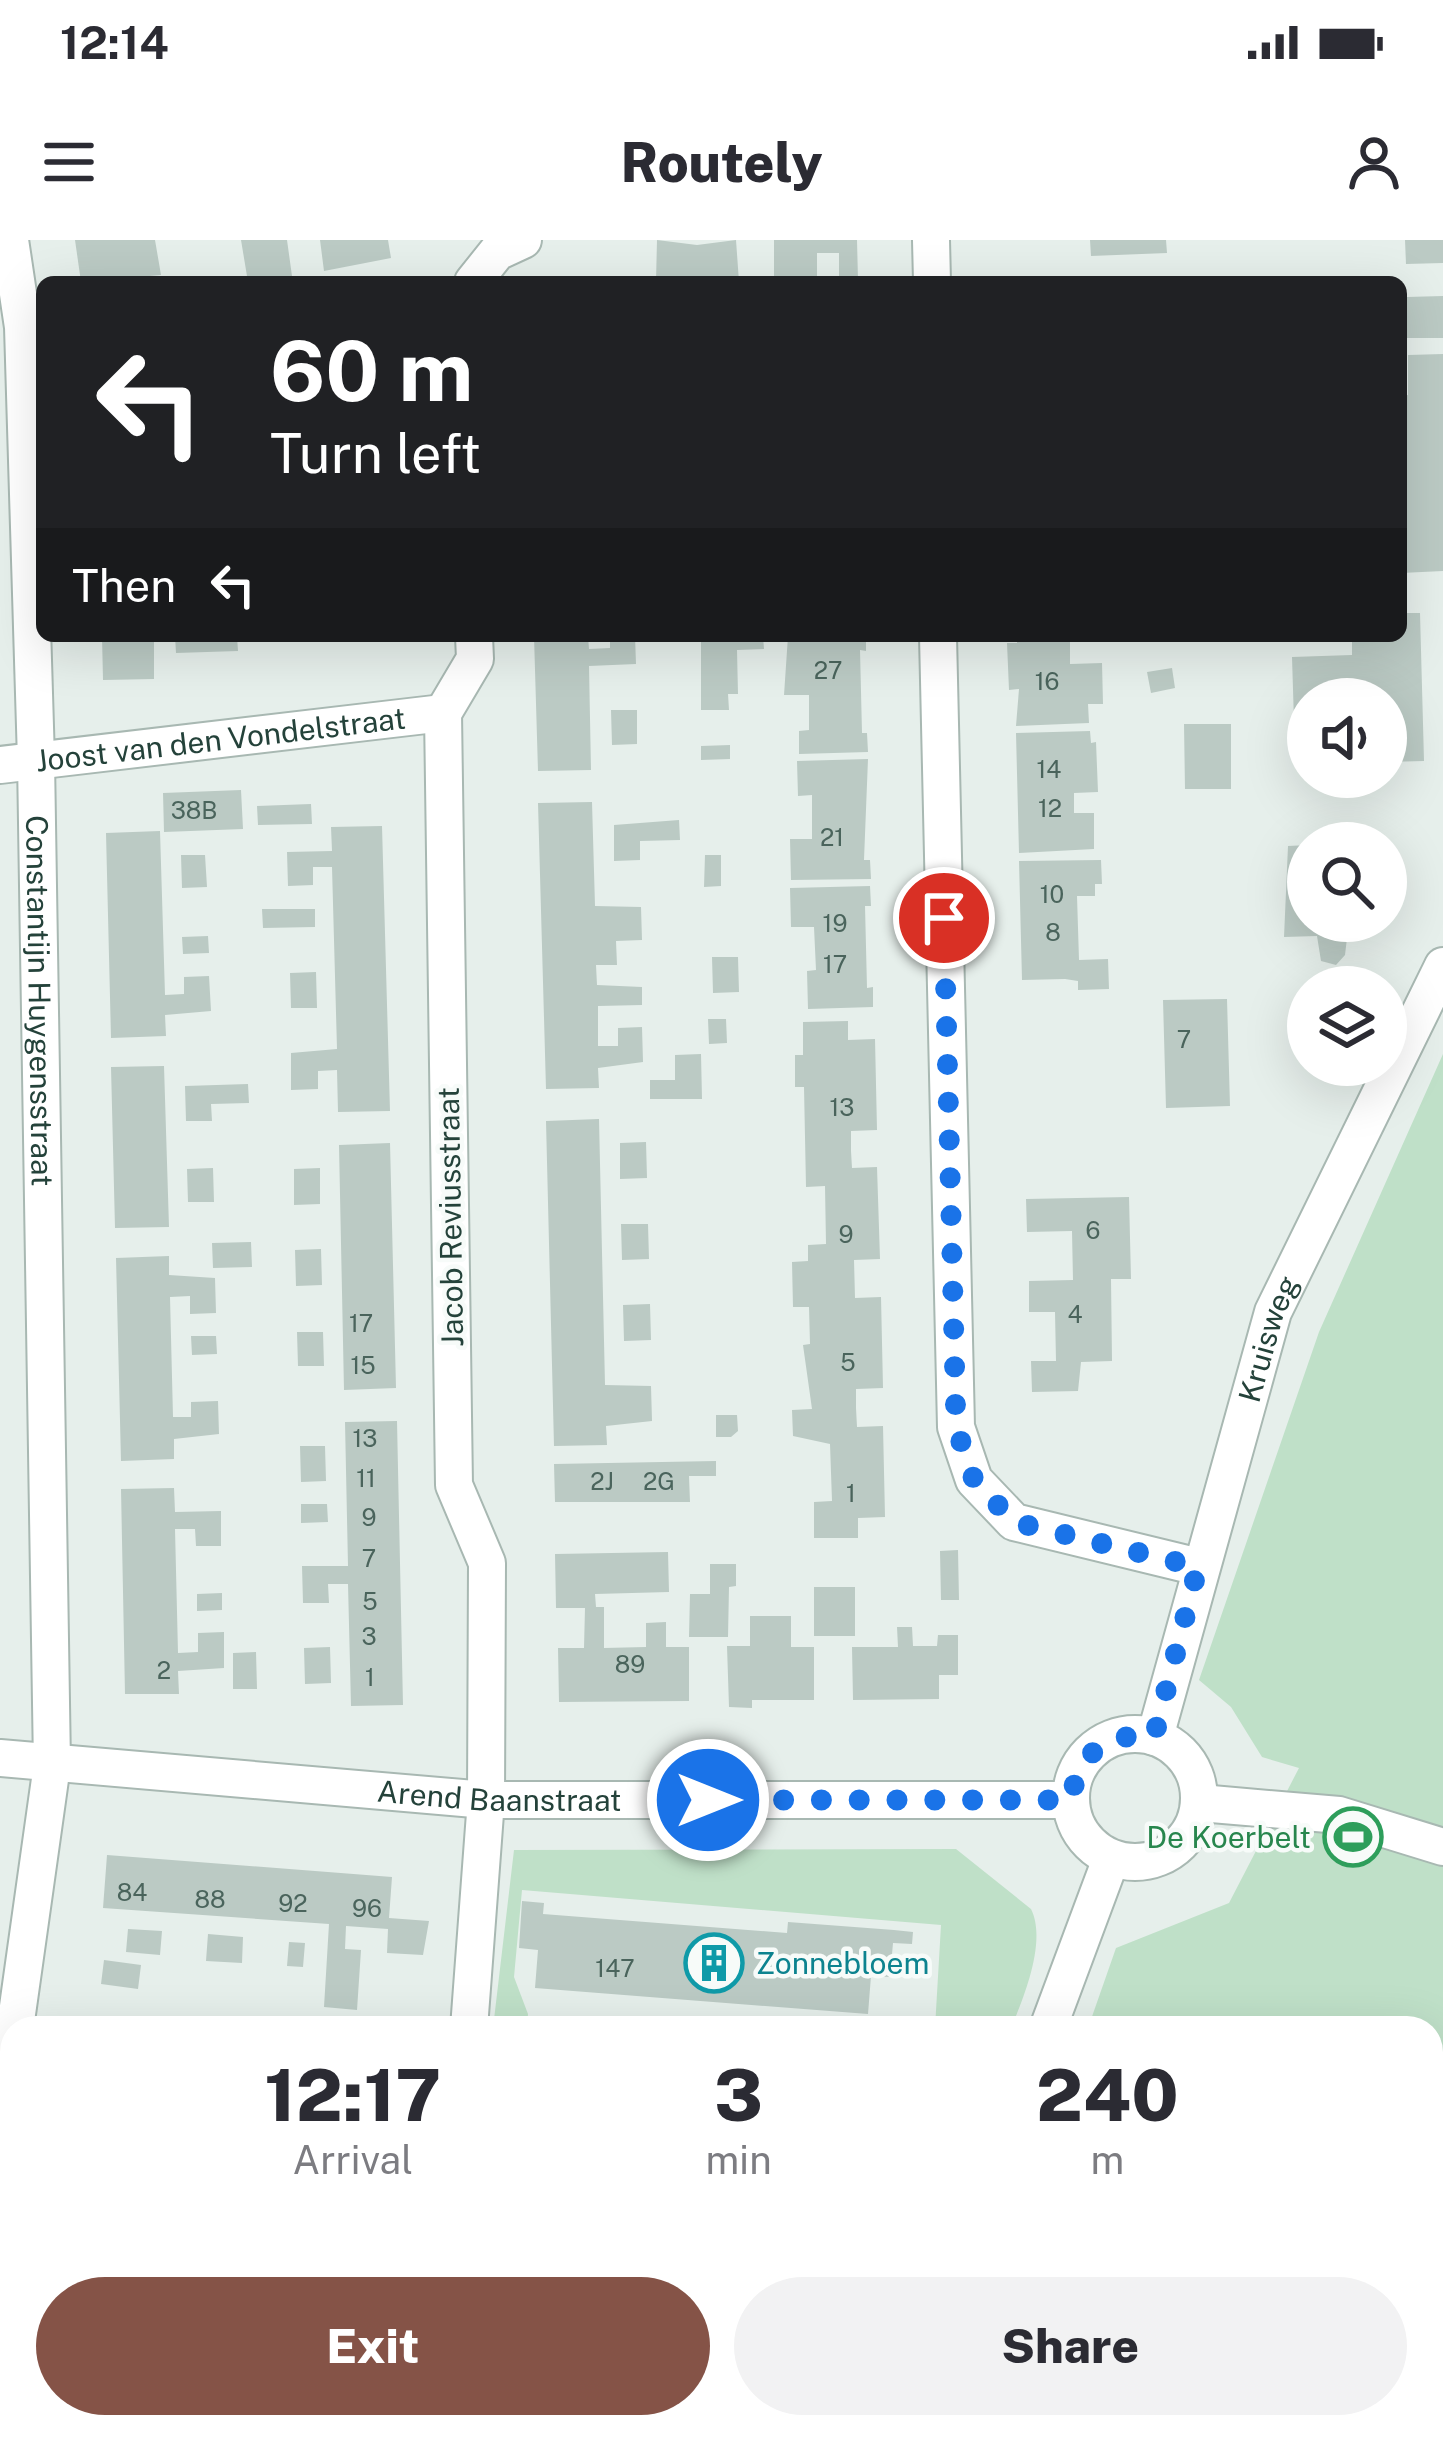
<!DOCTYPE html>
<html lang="en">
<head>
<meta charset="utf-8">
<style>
  :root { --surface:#fff; --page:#f2f2f3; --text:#2b2b33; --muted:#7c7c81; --accent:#855347 }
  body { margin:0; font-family:"Public Sans",sans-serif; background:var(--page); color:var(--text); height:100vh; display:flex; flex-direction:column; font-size:45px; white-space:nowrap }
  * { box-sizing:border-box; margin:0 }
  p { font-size:39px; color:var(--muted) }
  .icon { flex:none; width:66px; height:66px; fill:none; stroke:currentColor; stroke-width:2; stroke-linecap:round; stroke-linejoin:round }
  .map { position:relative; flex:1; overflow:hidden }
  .details { position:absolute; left:0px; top:1776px; width:1443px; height:423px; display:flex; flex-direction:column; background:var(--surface); border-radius:36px 36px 0 0; box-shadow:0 12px 48px #0002 }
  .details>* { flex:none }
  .top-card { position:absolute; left:36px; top:36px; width:1371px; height:366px; border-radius:18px; box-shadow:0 12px 48px #0002; background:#202124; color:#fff; overflow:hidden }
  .buttons { position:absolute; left:1287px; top:438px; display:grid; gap:24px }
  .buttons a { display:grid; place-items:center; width:120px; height:120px; border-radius:50%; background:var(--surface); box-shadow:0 12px 48px #0002; font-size:60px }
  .pin { position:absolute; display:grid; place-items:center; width:102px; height:102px; color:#fff; margin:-51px; border:6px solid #fff; border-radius:50%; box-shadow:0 3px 12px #0007 }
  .me { position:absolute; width:132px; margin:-66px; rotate:90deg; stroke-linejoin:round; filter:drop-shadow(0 0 9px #0008) }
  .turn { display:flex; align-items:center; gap:42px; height:252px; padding:0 36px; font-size:54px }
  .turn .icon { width:156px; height:156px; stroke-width:2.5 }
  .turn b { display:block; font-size:84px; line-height:102px }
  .then { display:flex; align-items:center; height:114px; padding:0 36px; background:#0003; gap:24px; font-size:45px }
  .eta { display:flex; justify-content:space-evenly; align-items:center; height:204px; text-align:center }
  .eta b { font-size:72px; font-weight:800; line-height:84px }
  .cta { display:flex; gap:24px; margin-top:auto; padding:24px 36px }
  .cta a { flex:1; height:138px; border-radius:72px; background:var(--accent); color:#fff; font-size:48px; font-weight:800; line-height:138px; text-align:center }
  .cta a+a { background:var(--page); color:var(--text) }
  .status { display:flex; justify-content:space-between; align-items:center; height:84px; padding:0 60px; background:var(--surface); direction:ltr }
  .status svg { height:33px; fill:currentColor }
  header { display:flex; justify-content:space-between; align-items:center; height:156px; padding:0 36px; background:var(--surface); font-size:54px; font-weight:800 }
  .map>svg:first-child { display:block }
</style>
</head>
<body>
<div class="status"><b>12:14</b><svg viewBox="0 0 49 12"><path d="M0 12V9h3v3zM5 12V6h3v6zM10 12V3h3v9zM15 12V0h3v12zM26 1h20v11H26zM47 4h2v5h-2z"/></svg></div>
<header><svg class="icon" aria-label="menu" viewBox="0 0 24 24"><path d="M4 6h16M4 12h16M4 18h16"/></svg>Routely<svg class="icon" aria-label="person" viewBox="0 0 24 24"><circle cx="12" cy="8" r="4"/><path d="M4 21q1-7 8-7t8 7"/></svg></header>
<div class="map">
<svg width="1443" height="2198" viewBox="0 0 1443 2198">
  <rect width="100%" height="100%" fill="#e6efeb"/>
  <path fill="#bfe0c8" d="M 1443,814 L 1443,2198 L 954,2198 L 955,2187 L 1431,2187 L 1431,1788 L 1088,1788 L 1116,1708 L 1229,1663 L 1299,1528 L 1262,1517 L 1231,1467 L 1199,1440 L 1319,1092 Z
    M 956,1609 L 1031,1669 C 1047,1701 1024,1757 1011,1788 L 935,1788 L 941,1685 L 522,1650 L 514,1737 L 528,1774 L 527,1788 L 493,1788 L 514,1610 Z
    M 503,2187 L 891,2187 L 890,2198 L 503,2198 Z"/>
  <path fill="#bbcac4" d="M 75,0 L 155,0 L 161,35 L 81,42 Z
    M 241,0 L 287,0 L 292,36 L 248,42 Z
    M 320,0 L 388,0 L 391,18 L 324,31 Z
    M 657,0 L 697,5 L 736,0 L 739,42 L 656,42 Z
    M 774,0 L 857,0 L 858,40 L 839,40 L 839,13 L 817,13 L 817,39 L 774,40 Z
    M 1090,0 L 1166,0 L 1167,13 L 1091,16 Z
    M 1405,0 L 1443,0 L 1443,23 L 1406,24 Z
    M 1443,56 L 1443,98 L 1407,98 L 1407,57 Z
    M 1443,114 L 1443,331 L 1401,333 L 1401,156 L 1408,155 L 1408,115 Z
    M 1401,373 L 1420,373 L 1424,521 L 1386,522 L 1386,459 L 1308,459 L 1308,481 L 1294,482 L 1292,417 L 1352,415 L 1352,396 L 1401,396 Z
    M 102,396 L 154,396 L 154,439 L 103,440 Z
    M 175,396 L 237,396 L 238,411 L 176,413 Z
    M 534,396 L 588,396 L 589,409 L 610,408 L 610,396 L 635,396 L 636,424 L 589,426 L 591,530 L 538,531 Z
    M 701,396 L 763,396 L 764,409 L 737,410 L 738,454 L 728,454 L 729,470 L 701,470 Z
    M 788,396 L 866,396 L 866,411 L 860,410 L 862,493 L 867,493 L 868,512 L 799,514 L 799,491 L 809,490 L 809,455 L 784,455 Z
    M 1017,396 L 1070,396 L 1070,424 L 1102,423 L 1103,464 L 1088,464 L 1089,483 L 1016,486 L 1019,449 L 1009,450 L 1007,403 L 1017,403 Z
    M 1172,428 L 1175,448 L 1151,453 L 1147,432 Z
    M 611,470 L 637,470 L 637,504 L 612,505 Z
    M 1184,484 L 1231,484 L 1231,549 L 1185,549 Z
    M 1090,491 L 1091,503 L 1096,502 L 1098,552 L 1074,553 L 1074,573 L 1094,573 L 1094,609 L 1019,613 L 1016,493 Z
    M 730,505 L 730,519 L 701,520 L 701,506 Z
    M 868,519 L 864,620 L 870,620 L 871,639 L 791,640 L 790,599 L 812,599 L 812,555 L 798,556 L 797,521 Z
    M 241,550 L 243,589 L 164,592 L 163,553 Z
    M 592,562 L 595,666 L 641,667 L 642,700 L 616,701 L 617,725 L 596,725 L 597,745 L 642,747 L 642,765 L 598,766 L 598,806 L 618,806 L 618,788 L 642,787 L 643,822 L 598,828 L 599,848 L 546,849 L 538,563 Z
    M 311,564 L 312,584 L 258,585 L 257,566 Z
    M 679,580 L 680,600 L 640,601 L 640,620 L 614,621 L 614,585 Z
    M 382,586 L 390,871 L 338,872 L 337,830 L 318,831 L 318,849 L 291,850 L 291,813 L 337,809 L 332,627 L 313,627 L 313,645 L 288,646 L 287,612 L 332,611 L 331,587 Z
    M 160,591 L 165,755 L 184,754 L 184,737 L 209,736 L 211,771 L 165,775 L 166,796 L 111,798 L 106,593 Z
    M 1308,605 L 1308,681 L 1349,681 L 1345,715 L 1336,725 L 1321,721 L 1317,696 L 1284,697 L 1288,606 Z
    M 181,615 L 205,615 L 207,647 L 182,648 Z
    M 705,615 L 721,615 L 721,646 L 704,647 Z
    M 1101,620 L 1102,644 L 1095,644 L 1095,656 L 1077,656 L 1079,720 L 1108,719 L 1109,749 L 1078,750 L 1078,741 L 1065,739 L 1022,740 L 1019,621 Z
    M 870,646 L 871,666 L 865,666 L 867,748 L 873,747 L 873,767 L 808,769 L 807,731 L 816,730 L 814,687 L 791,687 L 790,648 Z
    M 262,669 L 315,669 L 315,687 L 263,688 Z
    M 208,696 L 209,713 L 183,714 L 182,697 Z
    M 712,717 L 738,717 L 739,752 L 713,753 Z
    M 316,732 L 317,768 L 291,768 L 290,733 Z
    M 1227,759 L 1230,866 L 1166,868 L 1163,760 Z
    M 708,779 L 726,779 L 727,803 L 709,804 Z
    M 848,781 L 848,800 L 875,799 L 877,890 L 851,891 L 851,911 L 852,928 L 877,927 L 880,1019 L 854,1020 L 855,1058 L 881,1057 L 883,1148 L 856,1149 L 856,1168 L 857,1187 L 883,1186 L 885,1277 L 858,1278 L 858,1298 L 814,1298 L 814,1262 L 832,1261 L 830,1204 L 793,1196 L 792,1170 L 812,1169 L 803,1105 L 810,1104 L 809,1067 L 793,1067 L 792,1022 L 808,1021 L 808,1005 L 826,1004 L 825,946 L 806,947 L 804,847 L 795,847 L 795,815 L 803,815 L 803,782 Z
    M 701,814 L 702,859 L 650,859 L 650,840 L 675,840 L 675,815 Z
    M 164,826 L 169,987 L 115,988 L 111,827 Z
    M 248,844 L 249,863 L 211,864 L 212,881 L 186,881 L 185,846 Z
    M 599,879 L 605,1145 L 651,1146 L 652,1181 L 606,1186 L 607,1205 L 554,1206 L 546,881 Z
    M 646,902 L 647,938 L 620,939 L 620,903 Z
    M 390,903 L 396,1148 L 344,1150 L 339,905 Z
    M 213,928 L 214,962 L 188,962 L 187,929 Z
    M 320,928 L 320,964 L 294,965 L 294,929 Z
    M 1129,957 L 1131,1039 L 1111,1039 L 1112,1121 L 1081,1122 L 1078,1151 L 1032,1152 L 1031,1121 L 1056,1121 L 1055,1072 L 1029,1072 L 1029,1041 L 1073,1040 L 1072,991 L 1027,992 L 1026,959 Z
    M 621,984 L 648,984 L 649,1019 L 622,1020 Z
    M 251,1002 L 252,1027 L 213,1028 L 212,1003 Z
    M 321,1009 L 322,1045 L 296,1046 L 295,1010 Z
    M 169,1016 L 169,1035 L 215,1038 L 216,1073 L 190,1074 L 190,1056 L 170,1057 L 173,1177 L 191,1177 L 191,1162 L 218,1161 L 219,1194 L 174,1199 L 174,1219 L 121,1221 L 116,1018 Z
    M 650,1064 L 651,1100 L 624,1101 L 623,1065 Z
    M 297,1092 L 323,1092 L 324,1126 L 298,1126 Z
    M 191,1096 L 216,1096 L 217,1114 L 192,1115 Z
    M 716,1175 L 737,1175 L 738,1191 L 731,1197 L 716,1197 Z
    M 397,1181 L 403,1465 L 351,1466 L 348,1344 L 328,1344 L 329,1363 L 303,1363 L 302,1326 L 348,1326 L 345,1182 Z
    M 300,1206 L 325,1206 L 326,1241 L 301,1242 Z
    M 716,1221 L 716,1236 L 689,1236 L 690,1262 L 555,1262 L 554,1224 Z
    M 174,1248 L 175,1272 L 221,1271 L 221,1306 L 196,1306 L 195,1289 L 175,1289 L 178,1413 L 198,1412 L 198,1393 L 224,1392 L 224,1428 L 178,1431 L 179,1454 L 125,1454 L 121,1249 Z
    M 301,1264 L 327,1264 L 328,1282 L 301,1283 Z
    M 958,1310 L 959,1360 L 941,1360 L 940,1311 Z
    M 668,1312 L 669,1352 L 595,1354 L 596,1367 L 604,1367 L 604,1408 L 646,1407 L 646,1383 L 666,1382 L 666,1407 L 689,1407 L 689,1461 L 559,1462 L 558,1408 L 584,1408 L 585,1368 L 556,1368 L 555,1314 Z
    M 710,1324 L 736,1324 L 736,1346 L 729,1347 L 728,1397 L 689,1397 L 690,1354 L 710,1354 Z
    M 814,1347 L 855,1347 L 855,1396 L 814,1396 Z
    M 222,1353 L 222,1370 L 197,1371 L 197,1354 Z
    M 750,1376 L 791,1376 L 791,1407 L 814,1407 L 814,1460 L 752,1460 L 752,1468 L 729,1467 L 727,1406 L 750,1406 Z
    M 897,1387 L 912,1387 L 913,1406 L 937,1406 L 938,1395 L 958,1395 L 958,1435 L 939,1435 L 939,1459 L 853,1460 L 852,1407 L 898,1407 Z
    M 330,1407 L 331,1443 L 305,1444 L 304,1408 Z
    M 256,1412 L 257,1449 L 233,1449 L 233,1413 Z
    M 107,1615 L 392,1637 L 389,1678 L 429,1681 L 423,1715 L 387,1713 L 388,1689 L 346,1686 L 345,1709 L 361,1710 L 357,1770 L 324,1767 L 329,1684 L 103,1668 Z
    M 522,1661 L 544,1663 L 543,1674 L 787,1693 L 788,1682 L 894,1690 L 913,1692 L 912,1704 L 893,1703 L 890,1737 L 871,1736 L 868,1774 L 535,1748 L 538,1710 L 519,1708 Z
    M 128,1689 L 162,1691 L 160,1715 L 126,1712 Z
    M 208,1694 L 243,1697 L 242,1723 L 206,1721 Z
    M 289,1702 L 305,1703 L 303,1727 L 287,1726 Z
    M 104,1720 L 141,1725 L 138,1749 L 101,1744 Z"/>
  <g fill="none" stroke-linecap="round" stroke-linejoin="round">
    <defs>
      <g id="minor">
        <path id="s1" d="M 10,0 L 23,87 L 36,520 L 52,1525 L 15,1788"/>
        <path d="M 931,0 L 932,42"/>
        <path d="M 473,42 L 497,12 L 523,0"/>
        <path d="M 938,396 L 956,1187 L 974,1240 L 1014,1282 L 1199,1327"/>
        <path id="s2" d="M 0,525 L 443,473"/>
        <circle cx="1135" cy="1558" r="64"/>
        <path id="s3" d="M 1155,1497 L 1273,1072 L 1443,726"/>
        <path id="s4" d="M 0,1518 L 486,1560 L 1071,1560"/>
        <path d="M 1200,1563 L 1339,1575 L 1443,1607"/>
        <path d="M 469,1788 L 486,1560 L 487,1323 L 454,1245 L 443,473 L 475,419 L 474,396"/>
        <path d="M 1048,1788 L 1111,1619"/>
        <path d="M 0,1897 L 12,1811"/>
        <path d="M 0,1955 L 12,1957"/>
        <path d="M 435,2198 L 436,2187"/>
        <path d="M 919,2198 L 920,2187"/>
      </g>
    </defs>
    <use href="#minor" stroke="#a8b8b2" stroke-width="40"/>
    <use href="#minor" stroke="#fff" stroke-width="36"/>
  </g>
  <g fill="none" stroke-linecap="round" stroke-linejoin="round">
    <path stroke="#1a73e8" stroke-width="21" stroke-dasharray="0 37.8" d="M 708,1560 L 1071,1560 C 1078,1513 1107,1491 1154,1497 L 1198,1327 L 1014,1282 L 974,1240 L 956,1187 L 944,678"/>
  </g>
  <defs>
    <symbol id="stadium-ring" viewBox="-11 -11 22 22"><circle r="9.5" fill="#f7fbf9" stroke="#2e9e5b" stroke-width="1.5"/><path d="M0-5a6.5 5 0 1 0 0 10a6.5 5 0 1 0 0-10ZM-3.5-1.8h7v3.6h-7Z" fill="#2e9e5b"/></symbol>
    <symbol id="building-ring" viewBox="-11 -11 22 22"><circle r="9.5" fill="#f7fbf9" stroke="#0f9aa8" stroke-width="1.5"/><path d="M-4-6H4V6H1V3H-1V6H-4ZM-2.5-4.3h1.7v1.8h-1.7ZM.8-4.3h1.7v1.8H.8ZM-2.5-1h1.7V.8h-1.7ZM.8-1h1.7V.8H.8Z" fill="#0f9aa8"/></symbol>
  </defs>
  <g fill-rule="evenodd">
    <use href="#stadium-ring" x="1320" y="1564" width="66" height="66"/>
    <use href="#building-ring" x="681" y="1690" width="66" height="66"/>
  </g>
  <g text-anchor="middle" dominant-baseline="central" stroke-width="9" stroke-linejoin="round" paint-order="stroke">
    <g font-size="24" fill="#4a645c">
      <text x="828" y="430">27</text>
      <text x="1047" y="441">16</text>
      <text x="1049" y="529">14</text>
      <text x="1050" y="568">12</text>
      <text x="194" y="570">38B</text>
      <text x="832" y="597">21</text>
      <text x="1052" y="654">10</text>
      <text x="835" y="683">19</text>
      <text x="1053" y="692">8</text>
      <text x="835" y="724">17</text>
      <text x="1184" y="799">7</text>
      <text x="842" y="867">13</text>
      <text x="1093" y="990">6</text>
      <text x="846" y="994">9</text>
      <text x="1075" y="1074">4</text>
      <text x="361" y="1083">17</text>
      <text x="848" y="1122">5</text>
      <text x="363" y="1125">15</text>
      <text x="365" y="1198">13</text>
      <text x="366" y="1238">11</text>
      <text x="602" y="1241">2J</text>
      <text x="659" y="1241">2G</text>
      <text x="851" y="1253">1</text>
      <text x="369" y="1277">9</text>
      <text x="369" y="1318">7</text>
      <text x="370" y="1361">5</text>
      <text x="369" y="1396">3</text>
      <text x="630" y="1424">89</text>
      <text x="164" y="1430">2</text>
      <text x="370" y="1437">1</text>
      <text x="132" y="1652">84</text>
      <text x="210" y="1659">88</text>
      <text x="293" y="1663">92</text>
      <text x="367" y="1668">96</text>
      <text x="615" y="1728">147</text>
    </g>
    <g font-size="30" fill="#24423a" stroke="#f7fbf9">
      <text stroke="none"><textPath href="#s2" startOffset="222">Joost van den Vondelstraat</textPath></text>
      <text stroke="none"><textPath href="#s1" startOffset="762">Constantijn Huygensstraat</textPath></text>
      <text transform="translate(450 977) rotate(-91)">Jacob Reviusstraat</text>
      <text stroke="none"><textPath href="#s3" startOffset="414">Kruisweg</textPath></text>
      <text stroke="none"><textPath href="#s4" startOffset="501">Arend Baanstraat</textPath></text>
    </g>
    <g font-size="30" fill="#27864d" stroke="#f7fbf9" text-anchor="end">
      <text x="1311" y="1597">De Koerbelt</text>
    </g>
    <g font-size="30" fill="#0d838f" stroke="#f7fbf9" text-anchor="start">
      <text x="756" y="1723">Zonnebloem</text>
    </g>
  </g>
</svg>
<div class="buttons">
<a><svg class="icon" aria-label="sound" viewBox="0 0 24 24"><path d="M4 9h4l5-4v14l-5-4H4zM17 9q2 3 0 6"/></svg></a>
<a><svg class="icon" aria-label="search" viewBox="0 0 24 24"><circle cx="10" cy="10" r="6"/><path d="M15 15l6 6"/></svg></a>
<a><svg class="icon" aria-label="layers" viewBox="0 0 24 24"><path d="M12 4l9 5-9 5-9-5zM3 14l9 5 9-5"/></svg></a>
</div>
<div class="pin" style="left:944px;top:678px;background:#d93025"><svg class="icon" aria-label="arrive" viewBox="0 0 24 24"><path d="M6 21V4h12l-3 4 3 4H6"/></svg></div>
<svg class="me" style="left:708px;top:1560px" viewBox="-20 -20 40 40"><circle r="17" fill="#1a73e8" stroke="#fff" stroke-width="3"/><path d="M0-11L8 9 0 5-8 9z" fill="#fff"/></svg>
<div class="top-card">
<div class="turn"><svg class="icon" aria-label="left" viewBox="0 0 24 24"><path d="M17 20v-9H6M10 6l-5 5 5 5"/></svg><div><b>60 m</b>Turn left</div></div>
<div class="then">Then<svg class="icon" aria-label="left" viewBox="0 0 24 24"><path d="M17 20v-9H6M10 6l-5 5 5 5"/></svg></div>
</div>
<section class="details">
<div class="eta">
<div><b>12:17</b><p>Arrival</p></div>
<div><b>3</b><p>min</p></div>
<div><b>240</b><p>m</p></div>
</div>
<div class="cta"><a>Exit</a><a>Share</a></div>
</section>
</div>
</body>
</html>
